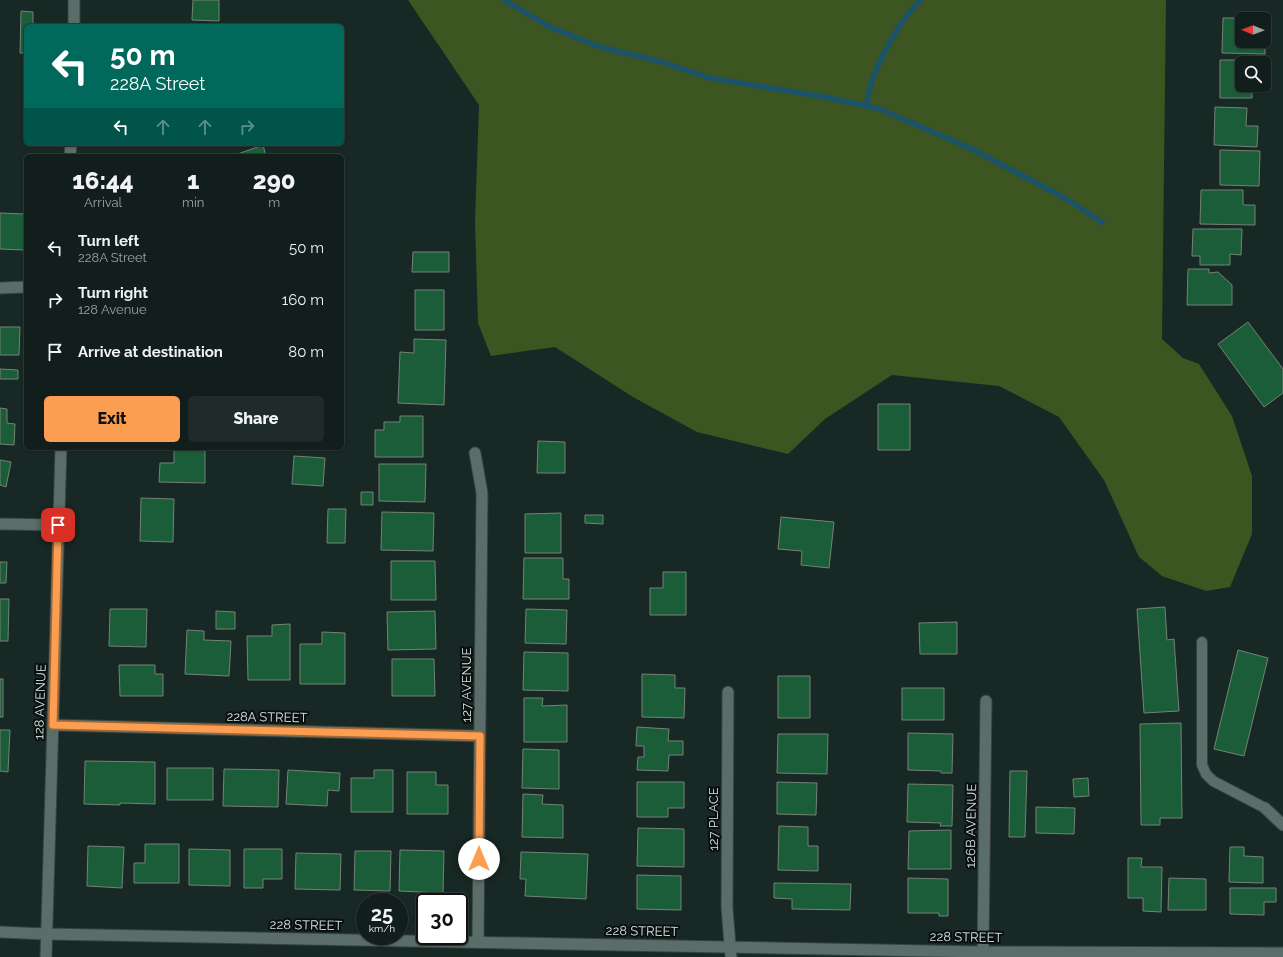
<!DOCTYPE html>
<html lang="en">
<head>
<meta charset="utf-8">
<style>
  :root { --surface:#121e1b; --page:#1f2b28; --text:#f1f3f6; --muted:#9ca2a3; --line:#313c3a; --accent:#fb9e52 }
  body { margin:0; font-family:Raleway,sans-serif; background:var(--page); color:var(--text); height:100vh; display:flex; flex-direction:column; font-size:15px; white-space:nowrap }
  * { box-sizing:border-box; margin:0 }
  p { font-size:13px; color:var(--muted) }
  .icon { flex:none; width:22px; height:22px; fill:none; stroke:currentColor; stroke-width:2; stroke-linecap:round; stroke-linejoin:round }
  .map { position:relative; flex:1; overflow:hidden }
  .side { position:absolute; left:24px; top:154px; width:320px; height:296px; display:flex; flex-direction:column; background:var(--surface); border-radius:6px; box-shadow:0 1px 3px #0004,0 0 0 1px var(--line) }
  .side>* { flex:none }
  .hud { position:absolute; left:24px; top:24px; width:320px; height:122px; border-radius:6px; box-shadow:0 1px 3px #0004,0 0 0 1px var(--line); background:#00695c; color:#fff; overflow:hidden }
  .needle { width:26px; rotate:271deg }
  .controls { position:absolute; left:1235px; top:12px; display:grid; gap:8px }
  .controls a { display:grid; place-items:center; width:36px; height:36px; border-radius:6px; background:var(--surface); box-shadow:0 1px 3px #0004,0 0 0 1px var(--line); font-size:20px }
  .speed { position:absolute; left:356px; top:893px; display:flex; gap:8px; font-size:20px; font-weight:700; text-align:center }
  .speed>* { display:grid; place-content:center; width:52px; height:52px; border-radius:50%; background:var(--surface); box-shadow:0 1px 3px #0004,0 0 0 1px var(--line); line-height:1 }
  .speed small { font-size:10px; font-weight:400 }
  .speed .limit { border:2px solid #111; border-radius:6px; background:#fff; color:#111 }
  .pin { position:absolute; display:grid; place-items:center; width:34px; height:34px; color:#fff; margin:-17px; border-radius:8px; box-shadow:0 2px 6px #0006 }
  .me { position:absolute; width:44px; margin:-22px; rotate:0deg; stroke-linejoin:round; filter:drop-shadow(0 0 3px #0008) }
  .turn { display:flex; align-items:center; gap:14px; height:84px; padding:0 20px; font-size:18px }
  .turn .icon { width:52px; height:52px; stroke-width:2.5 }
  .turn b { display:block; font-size:28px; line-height:34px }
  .lanes { display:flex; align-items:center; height:38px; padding:0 20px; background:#0003; justify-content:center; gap:20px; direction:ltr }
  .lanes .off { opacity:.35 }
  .eta { display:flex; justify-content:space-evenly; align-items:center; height:68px; text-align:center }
  .eta b { font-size:24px; font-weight:800; line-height:28px }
  .button { display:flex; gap:8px; margin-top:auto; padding:8px 20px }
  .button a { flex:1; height:46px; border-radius:6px; background:var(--accent); color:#111; font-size:16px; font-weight:800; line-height:46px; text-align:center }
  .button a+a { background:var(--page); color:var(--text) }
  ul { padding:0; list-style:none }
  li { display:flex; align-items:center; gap:12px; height:52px; padding:0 20px }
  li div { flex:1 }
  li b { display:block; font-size:15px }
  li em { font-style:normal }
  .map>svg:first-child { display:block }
</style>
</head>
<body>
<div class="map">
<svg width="1283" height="957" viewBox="0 0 1283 957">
  <rect width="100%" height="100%" fill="#182824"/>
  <path fill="#3c5521" d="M 408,0 L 1166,0 L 1162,339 L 1183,358 L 1199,364 L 1232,416 L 1252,476 L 1252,534 L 1230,587 L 1206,591 L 1162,576 L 1139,557 L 1104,480 L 1059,417 L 999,386 L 892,375 L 825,419 L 788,454 L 697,432 L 633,397 L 555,347 L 491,356 L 478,323 L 475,221 L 479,105 Z"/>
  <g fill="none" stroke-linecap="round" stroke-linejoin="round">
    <path stroke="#1b5369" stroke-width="5.5" d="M 504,0 L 550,27 L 600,47 L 658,61 L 710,78 L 825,97 L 880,109 L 974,150 L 1063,197 L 1102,222
      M 867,105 C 868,76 899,20 921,0"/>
  </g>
  <path fill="#1b5d38" stroke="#748278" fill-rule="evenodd" d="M 193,0 L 219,0 L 219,21 L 192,20 Z
    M 21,11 L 33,12 L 33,26 L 26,26 L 26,53 L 20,53 Z
    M 1223,18 L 1265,18 L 1265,54 L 1222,53 ZM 1242,19 L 1264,19 L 1264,41 L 1242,41 Z
    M 1220,60 L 1264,60 L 1264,63 L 1242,63 L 1242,85 L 1252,85 L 1252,98 L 1220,98 Z
    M 1215,107 L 1247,108 L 1246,126 L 1258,126 L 1257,147 L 1214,145 Z
    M 263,145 L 266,156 L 232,156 Z
    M 1220,150 L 1260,151 L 1259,186 L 1220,185 Z
    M 1201,190 L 1243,190 L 1243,205 L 1255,205 L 1255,225 L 1200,224 Z
    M 0,213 L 25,214 L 24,250 L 0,249 Z
    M 1193,229 L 1242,229 L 1241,255 L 1230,254 L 1230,265 L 1200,265 L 1200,256 L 1192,256 Z
    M 413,252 L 449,252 L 449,272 L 412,272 Z
    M 1188,269 L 1209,269 L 1209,273 L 1218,272 L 1232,285 L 1232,305 L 1187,305 Z
    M 415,290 L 444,290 L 444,330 L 415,330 Z
    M 1248,322 L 1283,369 L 1283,393 L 1264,407 L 1218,344 Z
    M 0,327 L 20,327 L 19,355 L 0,355 Z
    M 414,339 L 446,340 L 444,405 L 398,403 L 400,352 L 414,353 Z
    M 0,369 L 18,370 L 18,379 L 0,379 Z
    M 878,404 L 910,404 L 910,450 L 878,450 Z
    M 0,408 L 7,409 L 7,423 L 15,424 L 14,445 L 0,444 Z
    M 400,416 L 423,416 L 423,457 L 375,457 L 375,430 L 384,430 L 384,422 L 400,422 Z
    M 538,441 L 565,442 L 565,473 L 537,473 Z
    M 174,448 L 205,448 L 205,483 L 159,482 L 160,463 L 174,463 Z
    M 294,456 L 325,458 L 323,486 L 292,484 Z
    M 0,460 L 11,462 L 6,487 L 0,485 Z
    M 379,464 L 426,464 L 425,502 L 379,501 Z
    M 361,492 L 373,492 L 373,505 L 361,505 Z
    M 141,498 L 174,499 L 173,542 L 140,541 Z
    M 328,509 L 346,509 L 345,543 L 327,543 Z
    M 382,512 L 434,513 L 433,551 L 381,550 Z
    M 561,513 L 561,553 L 525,553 L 525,514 Z
    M 585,515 L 603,515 L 603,524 L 585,523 Z
    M 781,517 L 834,522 L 829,568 L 801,565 L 802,551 L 778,549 Z
    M 524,558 L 563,558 L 563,579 L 569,579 L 569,599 L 523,599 Z
    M 391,561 L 435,561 L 436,600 L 391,600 Z
    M 0,562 L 7,562 L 6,583 L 0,583 Z
    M 663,572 L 686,572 L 686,615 L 650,615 L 650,588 L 663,588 Z
    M 0,599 L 9,599 L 8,641 L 0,641 Z
    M 1165,607 L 1167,640 L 1174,639 L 1179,711 L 1144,713 L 1137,609 Z
    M 110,609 L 147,609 L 146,647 L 109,646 Z
    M 526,609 L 567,610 L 566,644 L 525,643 Z
    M 216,611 L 235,612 L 235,629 L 216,629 Z
    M 435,611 L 436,649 L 388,650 L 387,612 Z
    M 957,622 L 957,654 L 920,654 L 919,623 Z
    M 290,624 L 290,680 L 248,680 L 247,636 L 272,636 L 272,625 Z
    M 187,630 L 204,631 L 204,640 L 231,641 L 229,676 L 185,674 Z
    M 322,632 L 345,633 L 345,684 L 300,684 L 300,644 L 322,644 Z
    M 1238,650 L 1268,658 L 1244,756 L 1214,749 Z
    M 524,652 L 568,653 L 568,691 L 523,690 Z
    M 392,659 L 434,659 L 435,696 L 392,696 Z
    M 119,665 L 155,665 L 155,674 L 163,674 L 163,696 L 120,696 Z
    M 642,674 L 675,675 L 675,688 L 685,688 L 684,718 L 642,717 Z
    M 778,676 L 810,676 L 810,718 L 778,718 Z
    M 0,679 L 3,679 L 3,717 L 0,717 Z
    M 902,688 L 944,688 L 944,720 L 902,720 Z
    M 524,698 L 543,698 L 542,706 L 567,705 L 567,742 L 524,742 Z
    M 1181,723 L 1182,818 L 1160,818 L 1160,825 L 1141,825 L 1140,724 Z
    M 637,727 L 669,729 L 668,741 L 683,741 L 683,755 L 669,755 L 668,771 L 637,770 L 638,757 L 644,757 L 644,746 L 636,746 Z
    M 0,730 L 10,730 L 8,772 L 0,771 Z
    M 908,733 L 953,734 L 952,773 L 941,773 L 941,771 L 908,770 Z
    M 778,734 L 828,734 L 827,774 L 777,773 Z
    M 523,749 L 559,750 L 559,789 L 522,788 Z
    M 85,761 L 155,762 L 155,804 L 120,803 L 120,805 L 84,804 Z
    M 167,768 L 213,768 L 213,800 L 167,800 Z
    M 224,769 L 279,770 L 278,807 L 223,806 Z
    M 288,770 L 340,773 L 339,791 L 328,790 L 327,806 L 286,804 Z
    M 374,770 L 393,770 L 393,812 L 351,812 L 351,778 L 374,778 Z
    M 1010,771 L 1027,771 L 1025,837 L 1009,837 Z
    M 407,772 L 436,772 L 436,785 L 448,785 L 448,814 L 407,814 Z
    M 1088,778 L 1089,796 L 1074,797 L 1073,779 Z
    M 637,782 L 684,782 L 684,808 L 668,808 L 668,817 L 637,817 Z
    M 777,782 L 817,783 L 816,815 L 777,814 Z
    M 908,784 L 953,785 L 952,826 L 940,826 L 941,823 L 907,822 Z
    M 523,794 L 543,795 L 542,804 L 563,805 L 563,838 L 522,837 Z
    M 1036,807 L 1075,808 L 1074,834 L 1036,833 Z
    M 779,826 L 808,827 L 808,846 L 818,846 L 818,871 L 778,870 Z
    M 638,828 L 684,829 L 684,867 L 637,866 Z
    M 951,830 L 951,869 L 908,869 L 909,831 Z
    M 145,844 L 179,844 L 179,883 L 134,883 L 134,863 L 145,863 Z
    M 88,846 L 124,847 L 122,888 L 87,886 Z
    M 1230,847 L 1244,847 L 1244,856 L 1263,857 L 1263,883 L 1229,882 Z
    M 189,849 L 230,850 L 230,886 L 189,885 Z
    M 244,849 L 282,849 L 282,879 L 263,879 L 263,888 L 244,888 Z
    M 400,850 L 444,851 L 443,893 L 399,891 Z
    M 355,851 L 391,851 L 390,891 L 354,890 Z
    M 521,852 L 588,854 L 586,899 L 525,896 L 526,879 L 520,879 Z
    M 296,853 L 341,854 L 340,890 L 295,889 Z
    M 1128,858 L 1142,858 L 1141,867 L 1162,867 L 1161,912 L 1143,911 L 1143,898 L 1128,898 Z
    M 637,875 L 681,876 L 681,910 L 637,909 Z
    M 908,878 L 948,879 L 948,916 L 939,916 L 939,913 L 908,913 Z
    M 1169,878 L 1206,879 L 1206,910 L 1168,910 Z
    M 774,883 L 851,884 L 850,910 L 792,909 L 792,899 L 774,898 Z
    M 1230,888 L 1276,888 L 1276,902 L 1264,902 L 1264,915 L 1230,914 Z"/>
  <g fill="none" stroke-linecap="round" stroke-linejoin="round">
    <defs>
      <path id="service" d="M 1202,642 L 1202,765 L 1206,774 L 1213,781 L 1265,808"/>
      <path id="minor" d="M 0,288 L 26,287
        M 475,453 L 482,493 L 478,942
        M 0,524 L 58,525
        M 728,692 L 727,908 L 731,957
        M 53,725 L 480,736
        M 1265,808 L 1283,825
        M 0,932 L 46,934
        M 983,952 L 986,701"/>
      <path id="tertiary" d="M 74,26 L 74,0
        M 70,156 L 71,144
        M 46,934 L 983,952 L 1283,953
        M 46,957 L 61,448"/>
    </defs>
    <use href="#service" stroke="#364340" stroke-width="12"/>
    <use href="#minor" stroke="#364340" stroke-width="13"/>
    <use href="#tertiary" stroke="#364340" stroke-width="13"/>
    <use href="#service" stroke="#5b6d68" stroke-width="10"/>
    <use href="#minor" stroke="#5b6d68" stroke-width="11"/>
    <use href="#tertiary" stroke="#5b6d68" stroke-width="11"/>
  </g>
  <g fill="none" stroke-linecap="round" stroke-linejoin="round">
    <defs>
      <path id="route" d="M 58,525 L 53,725 L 480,736 L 479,859"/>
    </defs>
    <use href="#route" stroke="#a36735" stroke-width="10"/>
    <use href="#route" stroke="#fb9e52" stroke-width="7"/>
  </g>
  <g text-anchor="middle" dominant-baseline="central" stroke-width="4" stroke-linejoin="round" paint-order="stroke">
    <g font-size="13" fill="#d8e2e0" stroke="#080f0e">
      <text transform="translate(466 685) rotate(-90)">127 AVENUE</text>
      <text transform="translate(40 702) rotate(-88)">128 AVENUE</text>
      <text transform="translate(267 717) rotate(1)">228A STREET</text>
      <text transform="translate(713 819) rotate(-90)">127 PLACE</text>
      <text transform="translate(971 826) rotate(-89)">126B AVENUE</text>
      <text transform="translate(306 925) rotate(1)">228 STREET</text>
      <text transform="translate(642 931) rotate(1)">228 STREET</text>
      <text transform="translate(966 937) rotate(1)">228 STREET</text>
    </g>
  </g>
</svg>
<div class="controls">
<a><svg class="needle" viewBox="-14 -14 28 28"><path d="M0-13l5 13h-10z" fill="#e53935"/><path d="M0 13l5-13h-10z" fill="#9ca2a3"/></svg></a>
<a><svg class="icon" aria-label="search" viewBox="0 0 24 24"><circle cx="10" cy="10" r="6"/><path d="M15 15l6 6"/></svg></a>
</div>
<div class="speed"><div>25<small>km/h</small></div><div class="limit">30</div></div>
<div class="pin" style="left:58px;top:525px;background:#d93025"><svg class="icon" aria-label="arrive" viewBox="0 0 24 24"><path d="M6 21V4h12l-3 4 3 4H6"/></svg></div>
<svg class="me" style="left:479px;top:859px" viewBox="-20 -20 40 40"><circle r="19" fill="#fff"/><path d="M0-13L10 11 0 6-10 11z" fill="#fb9e52"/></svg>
<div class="hud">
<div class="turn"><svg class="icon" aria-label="left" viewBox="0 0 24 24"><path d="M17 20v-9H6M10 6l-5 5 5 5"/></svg><div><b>50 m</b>228A Street</div></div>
<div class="lanes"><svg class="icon" aria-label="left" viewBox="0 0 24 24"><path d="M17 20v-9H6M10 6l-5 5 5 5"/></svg><svg class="icon off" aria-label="ahead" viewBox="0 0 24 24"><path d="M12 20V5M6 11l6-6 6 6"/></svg><svg class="icon off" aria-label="ahead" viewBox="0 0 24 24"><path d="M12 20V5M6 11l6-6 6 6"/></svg><svg class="icon off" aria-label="right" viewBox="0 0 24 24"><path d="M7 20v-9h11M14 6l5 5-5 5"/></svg></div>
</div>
<section class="side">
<div class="eta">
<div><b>16:44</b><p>Arrival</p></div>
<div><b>1</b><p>min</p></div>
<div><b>290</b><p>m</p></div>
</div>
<ul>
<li><svg class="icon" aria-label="left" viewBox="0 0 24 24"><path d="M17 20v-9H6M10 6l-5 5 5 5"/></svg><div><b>Turn left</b><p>228A Street</p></div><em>50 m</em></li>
<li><svg class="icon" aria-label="right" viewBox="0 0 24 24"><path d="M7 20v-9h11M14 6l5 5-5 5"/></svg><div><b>Turn right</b><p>128 Avenue</p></div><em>160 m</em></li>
<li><svg class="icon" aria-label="arrive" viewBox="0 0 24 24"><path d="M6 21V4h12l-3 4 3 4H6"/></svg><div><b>Arrive at destination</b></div><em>80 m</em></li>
</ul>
<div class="button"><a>Exit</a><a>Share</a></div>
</section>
</div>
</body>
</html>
